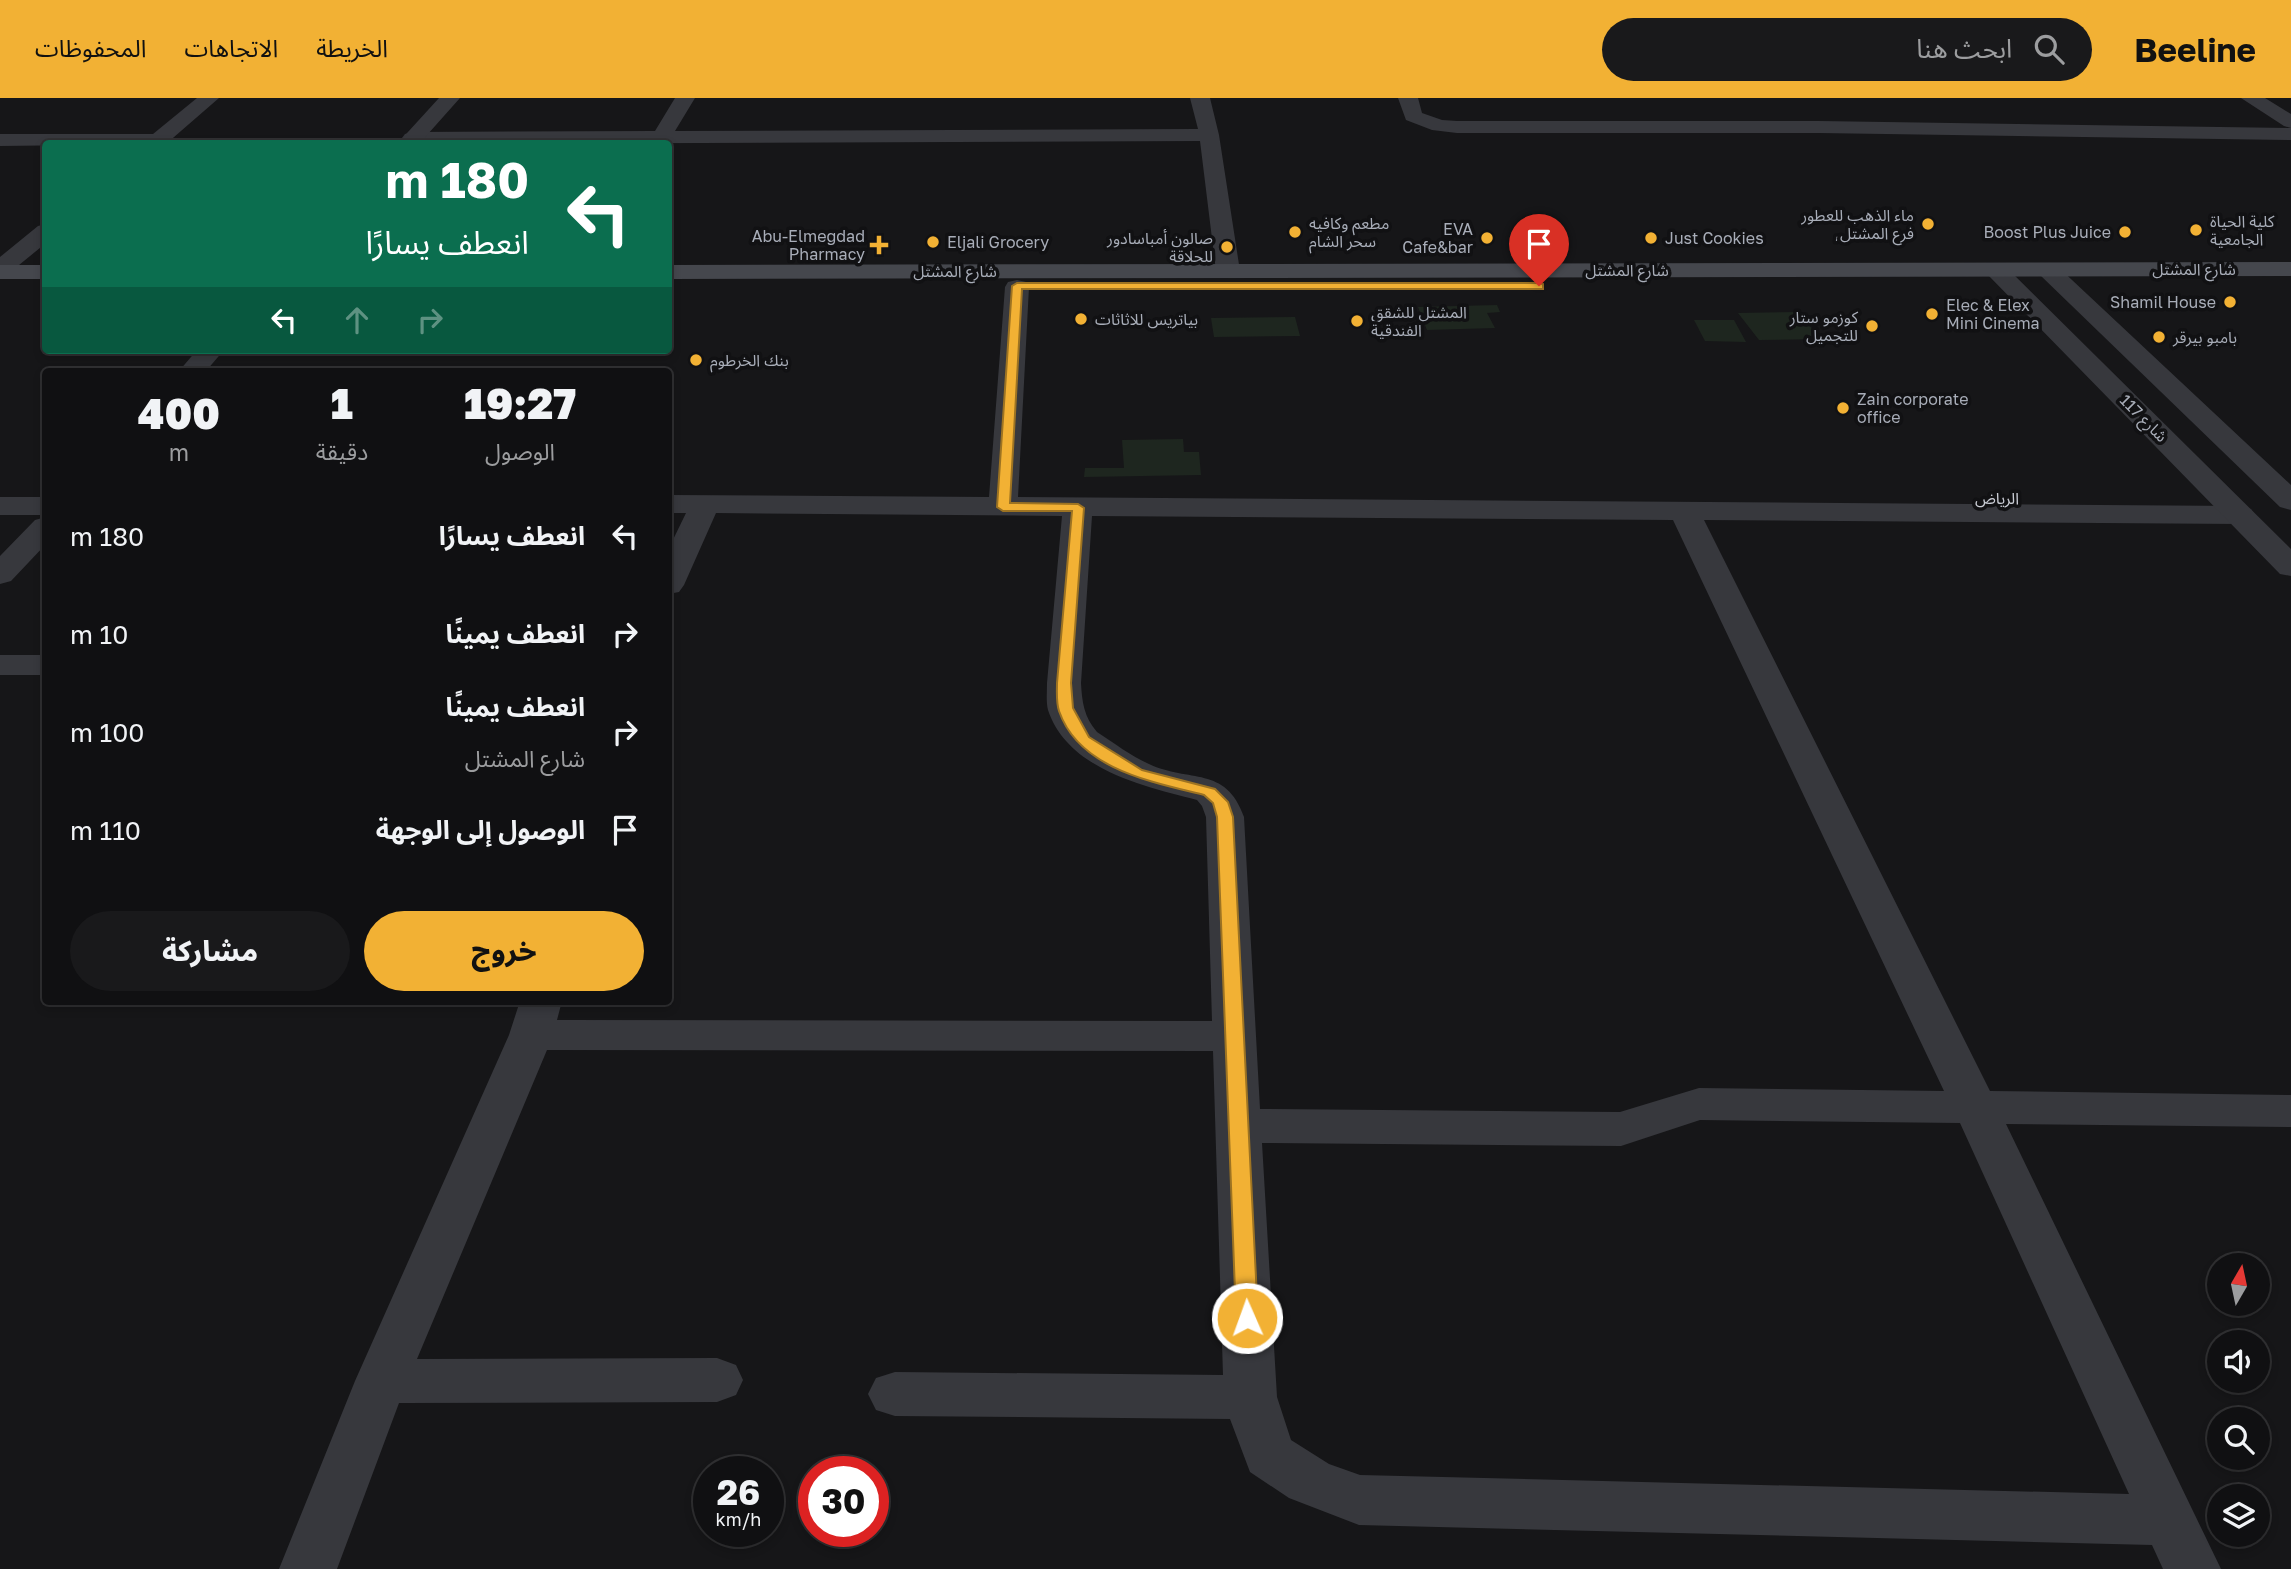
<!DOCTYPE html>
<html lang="ar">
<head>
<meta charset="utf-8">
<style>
  :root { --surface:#101012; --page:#19191b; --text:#f1f3f6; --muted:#9c9d9f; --line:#303032; --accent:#f2b134 }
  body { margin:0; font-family:"Golos Text","Noto Sans Arabic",sans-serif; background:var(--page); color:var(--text); direction:rtl; height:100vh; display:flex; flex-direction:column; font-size:26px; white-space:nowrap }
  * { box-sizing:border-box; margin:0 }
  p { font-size:23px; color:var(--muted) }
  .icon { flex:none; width:38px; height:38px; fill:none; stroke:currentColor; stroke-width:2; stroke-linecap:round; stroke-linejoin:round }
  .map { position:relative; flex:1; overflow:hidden; direction:ltr }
  .side { position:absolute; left:42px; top:270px; width:630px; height:637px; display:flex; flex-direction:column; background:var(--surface); border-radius:7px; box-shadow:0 4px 10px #0003,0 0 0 2px var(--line); direction:rtl }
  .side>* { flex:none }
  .top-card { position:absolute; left:42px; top:42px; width:630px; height:214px; border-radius:7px; box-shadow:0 4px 10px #0003,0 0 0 2px var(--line); direction:rtl; background:#0b6e4f; color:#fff; overflow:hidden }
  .needle { width:46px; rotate:9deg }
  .buttons { position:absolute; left:2207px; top:1155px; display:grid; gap:14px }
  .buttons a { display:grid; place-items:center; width:63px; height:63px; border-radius:50%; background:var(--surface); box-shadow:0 4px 10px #0003,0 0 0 2px var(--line); font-size:35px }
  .speed { position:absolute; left:693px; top:1358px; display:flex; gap:14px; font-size:35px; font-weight:700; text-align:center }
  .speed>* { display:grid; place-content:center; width:91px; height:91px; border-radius:50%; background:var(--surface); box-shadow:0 4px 10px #0003,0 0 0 2px var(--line); line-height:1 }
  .speed small { font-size:18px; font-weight:400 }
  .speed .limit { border:10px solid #d22; background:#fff; color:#111 }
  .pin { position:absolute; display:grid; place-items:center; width:60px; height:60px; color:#fff; margin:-72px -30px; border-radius:50% 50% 50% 0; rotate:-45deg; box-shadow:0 0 7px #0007 }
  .pin .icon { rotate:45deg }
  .me { position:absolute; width:77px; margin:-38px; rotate:358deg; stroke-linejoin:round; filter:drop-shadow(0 0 5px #0008) }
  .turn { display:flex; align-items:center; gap:24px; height:147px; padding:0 28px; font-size:32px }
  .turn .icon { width:91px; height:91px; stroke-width:2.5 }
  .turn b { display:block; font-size:49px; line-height:60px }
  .lanes { display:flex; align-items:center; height:66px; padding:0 28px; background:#0003; justify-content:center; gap:35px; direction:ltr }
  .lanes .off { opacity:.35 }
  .eta { display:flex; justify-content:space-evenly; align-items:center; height:119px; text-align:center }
  .eta b { font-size:42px; font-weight:800; line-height:49px }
  .action { display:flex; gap:14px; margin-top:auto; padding:14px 28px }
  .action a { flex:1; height:80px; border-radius:42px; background:var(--accent); color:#111; font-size:28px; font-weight:800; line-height:80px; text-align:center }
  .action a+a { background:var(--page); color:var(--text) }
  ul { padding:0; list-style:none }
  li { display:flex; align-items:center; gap:21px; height:98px; padding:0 28px }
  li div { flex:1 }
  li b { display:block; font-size:26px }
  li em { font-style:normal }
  header { display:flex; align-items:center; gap:42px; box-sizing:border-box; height:98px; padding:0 35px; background:var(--accent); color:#111 }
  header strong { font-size:33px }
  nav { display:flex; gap:38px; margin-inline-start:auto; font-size:24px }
  .search { width:490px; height:63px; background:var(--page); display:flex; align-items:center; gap:18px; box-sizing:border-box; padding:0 24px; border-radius:38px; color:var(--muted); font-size:26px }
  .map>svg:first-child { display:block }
</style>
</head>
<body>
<header>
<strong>Beeline</strong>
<div class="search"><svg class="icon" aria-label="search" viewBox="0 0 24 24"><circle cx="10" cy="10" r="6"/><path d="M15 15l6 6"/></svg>ابحث هنا</div>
<nav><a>الخريطة</a><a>الاتجاهات</a><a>المحفوظات</a></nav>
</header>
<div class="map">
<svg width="2291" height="1471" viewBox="0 0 2291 1471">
  <rect width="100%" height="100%" fill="#161618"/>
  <path fill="#1e261f" d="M 1497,207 L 1500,214 L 1487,215 L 1495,230 L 1427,232 L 1418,209 Z
    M 1798,214 L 1821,241 L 1759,242 L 1738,215 Z
    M 1295,219 L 1300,238 L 1214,239 L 1211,220 Z
    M 1694,222 L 1734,222 L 1746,244 L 1705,243 Z
    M 1183,341 L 1184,354 L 1199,354 L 1201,377 L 1084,379 L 1085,370 L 1124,370 L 1122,342 Z"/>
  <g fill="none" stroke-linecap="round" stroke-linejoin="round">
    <path fill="#37383d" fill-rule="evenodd" d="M 197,0 L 219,0 L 166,46 L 0,48 L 0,36 L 153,36 Z
      M 675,0 L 695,0 L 675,33 L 1198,31 L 1190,0 L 1210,0 L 1219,37 L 1240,173 L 1236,178 L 1220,178 L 1216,173 L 1200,43 L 410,46 L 402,40 L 405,36 L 412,34 L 655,33 Z
      M 1398,0 L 1418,0 L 1422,15 L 1442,22 L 1457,23 L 1819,23 L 2291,30 L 2291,42 L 1819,35 L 1457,35 L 1432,32 L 1406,22 Z
      M 2241,0 L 2265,0 L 2291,16 L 2291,30 L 2284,28 Z
      M 46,126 L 46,145 L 8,176 L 0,178 L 0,159 L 38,128 Z
      M 1017,182 L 1026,184 L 1029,189 L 1018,399 L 2240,408 L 2251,411 L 2255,417 L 2251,423 L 2240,426 L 1704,422 L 1990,993 L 2291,997 L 2291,1029 L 2006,1026 L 2221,1471 L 2163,1471 L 2152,1447 L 1359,1427 L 1289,1400 L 1250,1374 L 1230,1321 L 895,1318 L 876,1312 L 868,1296 L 876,1280 L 895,1274 L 1223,1277 L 1213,953 L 547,952 L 417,1261 L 717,1260 L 736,1267 L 743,1282 L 736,1297 L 717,1304 L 399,1305 L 337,1471 L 279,1471 L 355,1283 L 509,937 L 520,903 L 562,903 L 557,922 L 1212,923 L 1206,719 L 1202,708 L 1197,702 C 1144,688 1068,672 1048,612 C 1046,604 1047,594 1047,585 L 1062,418 L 716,415 L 684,487 L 679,494 L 668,496 L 668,452 L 686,415 L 668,415 L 668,397 L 989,399 L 1005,189 L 1008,184 ZM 1092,418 L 1673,422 L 1944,993 L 1699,990 L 1620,1014 L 1260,1011 L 1244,719 C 1226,667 1189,685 1149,666 C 1131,658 1114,645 1097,634 C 1084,619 1082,604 1081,585 ZM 1700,1022 L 1960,1025 L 2129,1396 L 1360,1377 L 1329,1366 L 1291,1342 L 1277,1299 L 1262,1045 L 1621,1048 Z
      M 0,399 L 46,399 L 46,417 L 0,417 Z
      M 0,557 L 46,557 L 46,577 L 0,577 Z"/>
    <path fill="#37383d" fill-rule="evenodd" d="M 439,0 L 460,0 L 419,46 L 397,46 Z
      M 1996,165 L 2004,167 L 2291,451 L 2291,478 L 2280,476 L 1988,177 L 1984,172 L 1988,167 Z
      M 2048,165 L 2056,167 L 2291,387 L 2291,412 L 2280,409 L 2040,177 L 2036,172 L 2040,167 Z
      M 197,252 L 224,252 L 206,273 L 179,273 Z
      M 46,419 L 46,446 L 11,483 L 0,486 L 0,458 L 35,422 Z"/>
    <path fill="#45474d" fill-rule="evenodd" d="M 2291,164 L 2291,178 L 668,181 L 668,167 Z
      M 0,167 L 46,167 L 46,181 L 0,181 Z"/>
  </g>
  <path fill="#f2b134" stroke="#9d7322" stroke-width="2" d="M 1539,185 L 1543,186 L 1543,191 L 1022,191 L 1010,405 L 1078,406 L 1084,410 L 1071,585 L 1073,610 L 1089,639 L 1142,672 L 1215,691 L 1228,704 L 1233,719 L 1258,1220 L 1255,1226 L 1247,1228 L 1240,1226 L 1236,1220 L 1217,719 L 1213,705 L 1204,697 C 1152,684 1079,671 1059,613 C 1056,604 1057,594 1057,585 L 1072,413 L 1003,413 L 997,409 L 1012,188 L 1017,185 Z"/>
  <g fill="#f2b134" stroke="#111113" stroke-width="2.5">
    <circle cx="1928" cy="126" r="7"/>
    <circle cx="2196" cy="132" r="7"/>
    <circle cx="1295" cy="134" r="7"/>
    <circle cx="2125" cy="134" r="7"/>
    <circle cx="1487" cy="140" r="7"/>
    <circle cx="1651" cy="140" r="7"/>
    <circle cx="933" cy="144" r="7"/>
    <path d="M875.5 136.5h7v7h7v7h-7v7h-7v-7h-7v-7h7z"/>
    <circle cx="1227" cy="149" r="7"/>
    <circle cx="2230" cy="204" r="7"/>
    <circle cx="1932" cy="216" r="7"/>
    <circle cx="1081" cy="221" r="7"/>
    <circle cx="1357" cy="223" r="7"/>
    <circle cx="1872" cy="228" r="7"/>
    <circle cx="2159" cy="239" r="7"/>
    <circle cx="696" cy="262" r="7"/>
    <circle cx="1843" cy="310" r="7"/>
  </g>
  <g text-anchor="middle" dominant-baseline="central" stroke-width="7" stroke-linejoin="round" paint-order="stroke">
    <g font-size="16" fill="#a8adb8" stroke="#111113" text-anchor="start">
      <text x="1914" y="117" text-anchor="end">ماء الذهب للعطور<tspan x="1914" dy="18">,فرع المشتل</tspan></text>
      <text x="2210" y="123">كلية الحياة<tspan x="2210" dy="18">الجامعية</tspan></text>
      <text x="1309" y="125">مطعم وكافيه<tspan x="1309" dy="18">سحر الشام</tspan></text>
      <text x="1473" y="131" text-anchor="end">EVA<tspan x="1473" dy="18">Cafe&amp;bar</tspan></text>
      <text x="2111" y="134" text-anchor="end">Boost Plus Juice</text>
      <text x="865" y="138" text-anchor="end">Abu-Elmegdad<tspan x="865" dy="18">Pharmacy</tspan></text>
      <text x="1213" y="140" text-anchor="end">صالون أمباسادور<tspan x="1213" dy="18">للحلاقة</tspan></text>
      <text x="1665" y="140">Just Cookies</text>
      <text x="947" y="144">Eljali Grocery</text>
      <text x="2216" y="204" text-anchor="end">Shamil House</text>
      <text x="1946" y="207">Elec &amp; Elex<tspan x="1946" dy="18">Mini Cinema</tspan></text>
      <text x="1371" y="214">المشتل للشقق<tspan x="1371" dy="18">الفندقية</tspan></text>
      <text x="1858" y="219" text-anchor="end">كوزمو ستار<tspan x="1858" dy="18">للتجميل</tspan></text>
      <text x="1095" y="221">بياتريس للاثاثات</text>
      <text x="2173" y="239">بامبو بيرقر</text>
      <text x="710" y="262">بنك الخرطوم</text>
      <text x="1857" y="301">Zain corporate<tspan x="1857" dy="18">office</tspan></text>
    </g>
    <g font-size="16" fill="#a8adb8" stroke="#111113">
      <text x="2194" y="171">شارع المشتل</text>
      <text x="1627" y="172">شارع المشتل</text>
      <text x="955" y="173">شارع المشتل</text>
      <text transform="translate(2144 320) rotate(45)">شارع 117</text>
    </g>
    <g font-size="16" fill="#c9ccd4" stroke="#111113">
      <text x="1997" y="400">الرياض</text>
    </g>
  </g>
</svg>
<div class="buttons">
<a><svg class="needle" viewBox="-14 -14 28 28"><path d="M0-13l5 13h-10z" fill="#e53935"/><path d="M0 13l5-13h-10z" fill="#9c9d9f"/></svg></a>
<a><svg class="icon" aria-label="sound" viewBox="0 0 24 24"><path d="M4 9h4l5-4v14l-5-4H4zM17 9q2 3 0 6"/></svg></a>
<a><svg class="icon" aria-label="search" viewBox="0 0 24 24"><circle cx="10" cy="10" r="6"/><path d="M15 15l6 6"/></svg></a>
<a><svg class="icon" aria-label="layers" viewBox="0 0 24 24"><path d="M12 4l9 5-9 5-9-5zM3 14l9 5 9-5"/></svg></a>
</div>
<div class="speed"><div>26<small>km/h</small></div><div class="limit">30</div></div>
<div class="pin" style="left:1539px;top:188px;background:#d93025"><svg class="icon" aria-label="arrive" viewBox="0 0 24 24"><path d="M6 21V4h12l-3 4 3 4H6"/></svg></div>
<svg class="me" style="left:1247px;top:1220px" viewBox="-20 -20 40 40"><circle r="17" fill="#f2b134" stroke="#fff" stroke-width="3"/><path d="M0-11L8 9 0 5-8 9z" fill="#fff"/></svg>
<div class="top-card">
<div class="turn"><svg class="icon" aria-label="left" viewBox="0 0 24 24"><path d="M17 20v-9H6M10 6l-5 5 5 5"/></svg><div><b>180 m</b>انعطف يسارًا</div></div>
<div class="lanes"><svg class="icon" aria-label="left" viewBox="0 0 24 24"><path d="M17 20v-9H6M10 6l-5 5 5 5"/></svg><svg class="icon off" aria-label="ahead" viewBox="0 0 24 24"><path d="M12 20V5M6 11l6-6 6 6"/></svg><svg class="icon off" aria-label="right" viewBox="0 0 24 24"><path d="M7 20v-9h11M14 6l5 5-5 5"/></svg></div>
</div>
<section class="side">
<div class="eta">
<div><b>19:27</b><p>الوصول</p></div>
<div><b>1</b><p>دقيقة</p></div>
<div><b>400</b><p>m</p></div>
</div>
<ul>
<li><svg class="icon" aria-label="left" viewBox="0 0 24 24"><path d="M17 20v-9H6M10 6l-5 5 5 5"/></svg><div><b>انعطف يسارًا</b></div><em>180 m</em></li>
<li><svg class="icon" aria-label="right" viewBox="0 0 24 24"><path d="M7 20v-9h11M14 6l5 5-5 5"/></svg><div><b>انعطف يمينًا</b></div><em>10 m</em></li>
<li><svg class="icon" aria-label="right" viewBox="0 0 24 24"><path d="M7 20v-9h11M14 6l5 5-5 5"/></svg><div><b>انعطف يمينًا</b><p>شارع المشتل</p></div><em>100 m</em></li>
<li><svg class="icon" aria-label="arrive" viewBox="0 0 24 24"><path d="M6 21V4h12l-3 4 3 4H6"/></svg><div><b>الوصول إلى الوجهة</b></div><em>110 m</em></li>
</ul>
<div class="action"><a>خروج</a><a>مشاركة</a></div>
</section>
</div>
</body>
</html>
